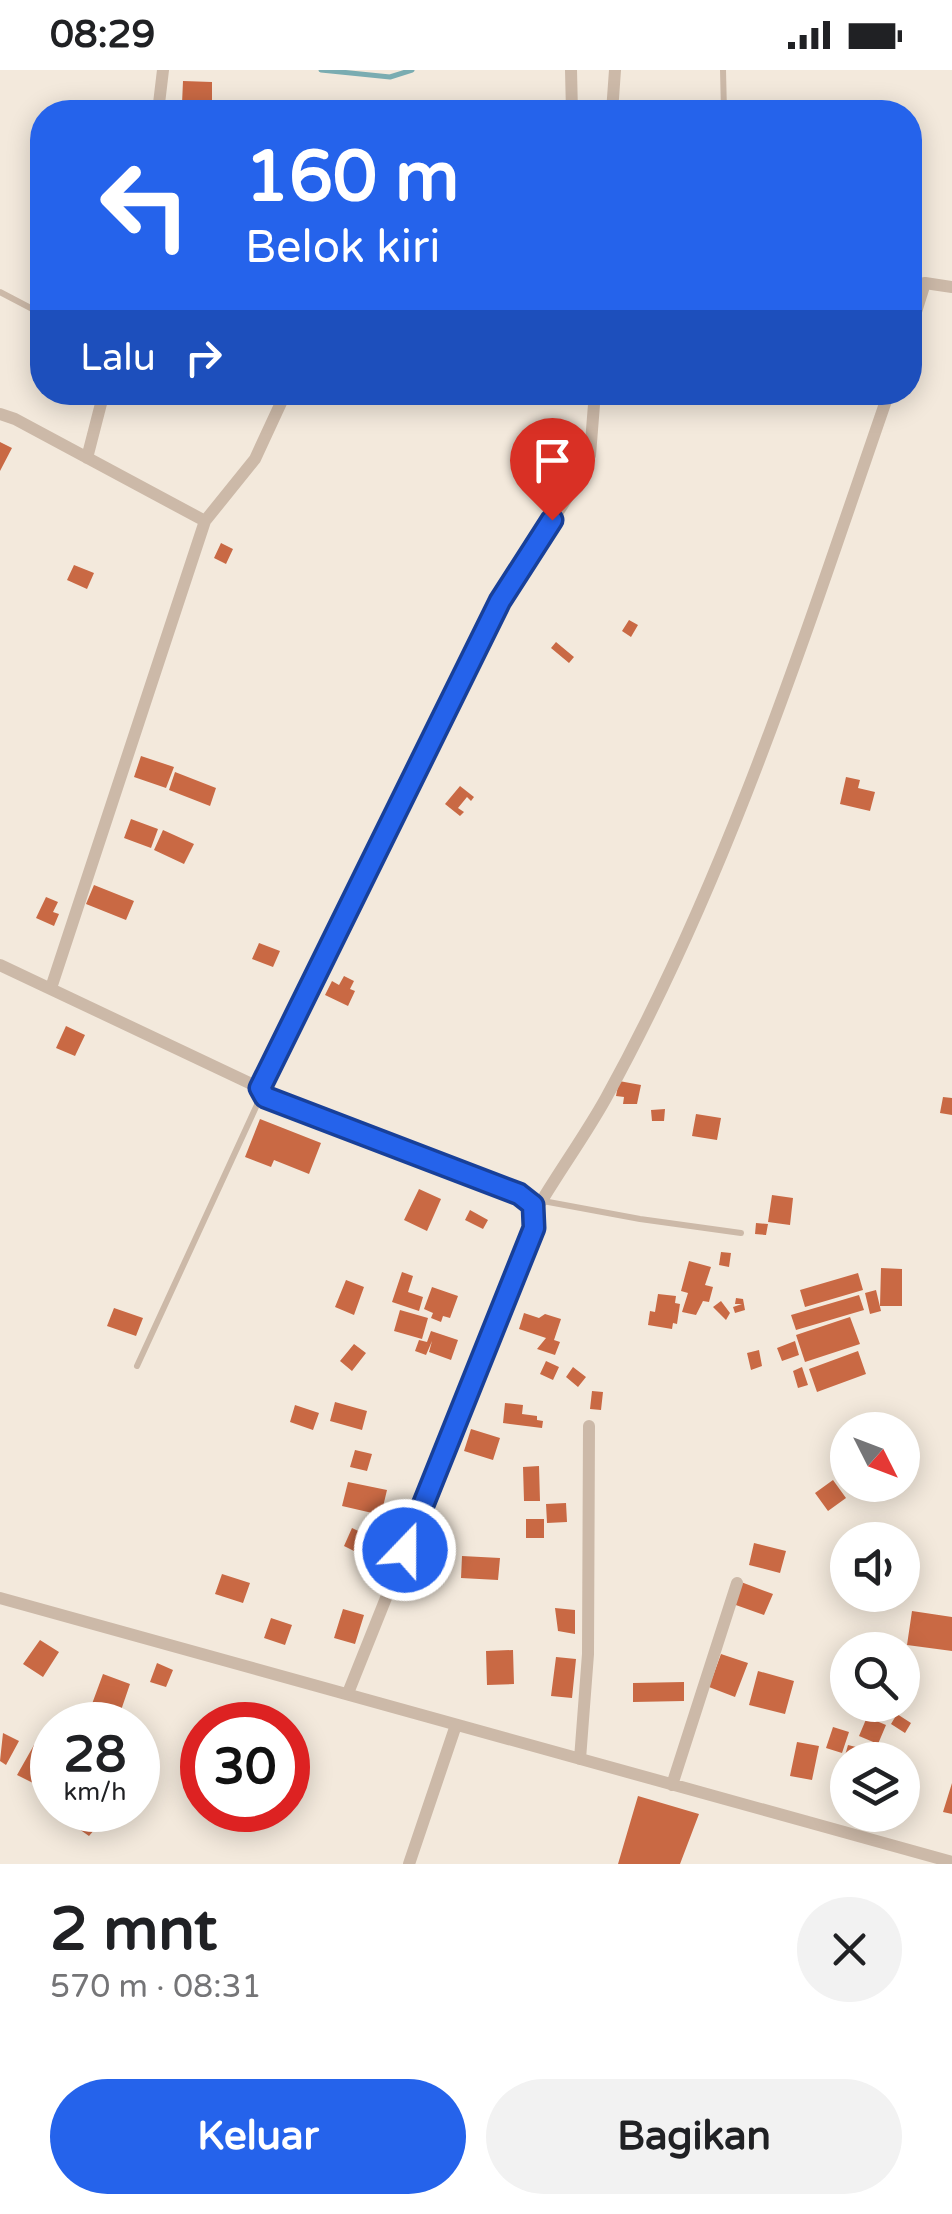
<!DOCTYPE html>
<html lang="id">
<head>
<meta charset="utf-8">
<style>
  :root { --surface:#fff; --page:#f2f2f2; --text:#202124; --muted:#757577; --accent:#2563eb }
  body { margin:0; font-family:"Varela Round",sans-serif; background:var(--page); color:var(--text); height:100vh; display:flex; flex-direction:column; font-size:38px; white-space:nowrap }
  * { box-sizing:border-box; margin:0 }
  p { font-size:32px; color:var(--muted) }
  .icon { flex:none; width:55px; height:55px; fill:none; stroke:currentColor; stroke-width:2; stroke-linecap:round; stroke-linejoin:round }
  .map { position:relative; height:1794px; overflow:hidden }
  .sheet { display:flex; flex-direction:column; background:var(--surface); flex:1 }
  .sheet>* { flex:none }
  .guide { position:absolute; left:30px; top:30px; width:892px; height:305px; border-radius:40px; box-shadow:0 5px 25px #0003; background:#2563eb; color:#fff; overflow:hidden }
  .needle { width:65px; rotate:132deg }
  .buttons { position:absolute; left:830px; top:1342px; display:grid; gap:20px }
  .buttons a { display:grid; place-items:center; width:90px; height:90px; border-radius:50%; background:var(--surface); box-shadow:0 5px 25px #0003; font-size:50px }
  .speed { position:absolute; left:30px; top:1632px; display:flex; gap:20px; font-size:50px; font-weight:700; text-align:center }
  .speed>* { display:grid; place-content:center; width:130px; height:130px; border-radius:50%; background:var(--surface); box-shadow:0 5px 25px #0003; line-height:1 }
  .speed small { font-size:25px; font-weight:400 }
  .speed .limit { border:15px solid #d22; background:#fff; color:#111 }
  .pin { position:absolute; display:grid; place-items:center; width:85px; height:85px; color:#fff; margin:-102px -42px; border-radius:50% 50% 50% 0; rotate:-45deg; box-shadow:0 0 10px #0007 }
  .pin .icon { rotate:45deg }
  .me { position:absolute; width:110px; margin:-55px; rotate:22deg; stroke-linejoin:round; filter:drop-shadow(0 0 8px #0008) }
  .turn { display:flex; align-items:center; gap:35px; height:210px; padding:0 50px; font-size:45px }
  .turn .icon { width:130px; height:130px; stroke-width:2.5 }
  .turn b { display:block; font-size:70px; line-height:85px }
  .then { display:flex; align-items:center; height:95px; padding:0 50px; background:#0003; gap:20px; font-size:38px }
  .round { display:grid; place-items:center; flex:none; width:105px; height:105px; border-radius:52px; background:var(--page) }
  .headline { display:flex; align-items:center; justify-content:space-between; height:170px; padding:0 50px }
  h1 { font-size:60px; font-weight:700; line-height:75px }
  .primary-button { display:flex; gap:20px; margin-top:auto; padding:20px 50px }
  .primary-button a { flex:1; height:115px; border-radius:60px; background:var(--accent); color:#fff; font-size:40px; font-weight:700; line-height:115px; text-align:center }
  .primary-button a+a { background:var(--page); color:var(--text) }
  .status { display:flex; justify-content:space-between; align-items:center; height:70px; padding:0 50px; background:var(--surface); direction:ltr }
  .status svg { height:28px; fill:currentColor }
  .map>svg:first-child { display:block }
</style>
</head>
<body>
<div class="status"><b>08:29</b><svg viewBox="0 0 49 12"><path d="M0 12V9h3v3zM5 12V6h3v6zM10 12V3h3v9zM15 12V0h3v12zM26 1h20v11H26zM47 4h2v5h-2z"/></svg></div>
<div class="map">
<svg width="952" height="1794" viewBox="0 0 952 1794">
  <rect width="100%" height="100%" fill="#f3e9dc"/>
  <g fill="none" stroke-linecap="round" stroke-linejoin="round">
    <path stroke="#7aacb1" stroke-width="5" d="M 321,0 L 390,7 L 412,0"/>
  </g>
  <path fill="#c96944" d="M 183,11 L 212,12 L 212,35 L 182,34 Z
    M 0,372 L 12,378 L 0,401 Z
    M 221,473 L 233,479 L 226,494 L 214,488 Z
    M 74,495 L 94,503 L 87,519 L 67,510 Z
    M 629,550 L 638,555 L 631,567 L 622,561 Z
    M 556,572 L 574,587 L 569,593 L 551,578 Z
    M 141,686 L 174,697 L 166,718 L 134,707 Z
    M 175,702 L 216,718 L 210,736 L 169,720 Z
    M 846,707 L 860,710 L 858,718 L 875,722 L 870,741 L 840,734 Z
    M 460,716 L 474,727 L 471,731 L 467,727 L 458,738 L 464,742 L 460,746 L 445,734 Z
    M 131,749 L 158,759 L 151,778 L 124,768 Z
    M 163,760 L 194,774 L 184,794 L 154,780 Z
    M 94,815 L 134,831 L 126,850 L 86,834 Z
    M 46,827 L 58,832 L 53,842 L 59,844 L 54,856 L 36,848 Z
    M 259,873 L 280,881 L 273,897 L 252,889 Z
    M 344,906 L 354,911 L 350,919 L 355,921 L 348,936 L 325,925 L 332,911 L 339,915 Z
    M 66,956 L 85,965 L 75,986 L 56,978 Z
    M 619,1011 L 641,1015 L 637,1034 L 623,1034 L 624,1027 L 616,1026 Z
    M 943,1027 L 952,1028 L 952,1045 L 940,1043 Z
    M 665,1039 L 664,1051 L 652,1051 L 651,1040 Z
    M 696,1044 L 721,1048 L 717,1070 L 692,1066 Z
    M 260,1049 L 321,1073 L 309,1104 L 274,1090 L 271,1097 L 245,1087 Z
    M 419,1119 L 441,1129 L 427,1161 L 404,1150 Z
    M 772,1125 L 793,1128 L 790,1155 L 768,1152 Z
    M 470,1140 L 488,1150 L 483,1159 L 465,1150 Z
    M 756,1153 L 768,1154 L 766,1165 L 755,1164 Z
    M 721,1182 L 731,1183 L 729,1197 L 719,1195 Z
    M 689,1191 L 711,1197 L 705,1215 L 713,1217 L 709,1232 L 703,1231 L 696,1245 L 682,1242 L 688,1223 L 681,1221 Z
    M 881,1198 L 902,1199 L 902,1236 L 880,1236 Z
    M 402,1202 L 413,1206 L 408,1222 L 423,1227 L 419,1241 L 392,1232 Z
    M 858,1203 L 863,1220 L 805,1237 L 800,1220 Z
    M 346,1210 L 364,1217 L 354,1245 L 335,1237 Z
    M 432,1217 L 458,1226 L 450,1248 L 443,1246 L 441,1252 L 431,1248 L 433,1243 L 424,1239 Z
    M 876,1220 L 881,1241 L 870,1244 L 865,1223 Z
    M 658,1224 L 676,1226 L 675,1233 L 680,1234 L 677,1254 L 673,1253 L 672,1259 L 648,1255 L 650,1241 L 655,1242 Z
    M 859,1225 L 864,1240 L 796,1260 L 791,1245 Z
    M 736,1228 L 743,1229 L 745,1240 L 735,1243 L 733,1237 L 742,1234 L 735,1234 Z
    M 721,1231 L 730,1243 L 726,1250 L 713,1237 Z
    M 114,1238 L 143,1248 L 136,1266 L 107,1256 Z
    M 400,1240 L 428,1248 L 422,1269 L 394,1261 Z
    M 524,1243 L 539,1248 L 545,1244 L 561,1249 L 554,1270 L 560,1272 L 555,1285 L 537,1279 L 546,1268 L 519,1259 Z
    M 850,1247 L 860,1274 L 805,1292 L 796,1265 Z
    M 431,1261 L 458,1270 L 451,1290 L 429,1282 L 432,1271 L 426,1285 L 415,1281 L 419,1270 L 427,1272 Z
    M 795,1271 L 799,1285 L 782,1291 L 777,1278 Z
    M 354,1274 L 366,1283 L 352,1301 L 340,1291 Z
    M 759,1280 L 762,1296 L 751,1300 L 747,1283 Z
    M 858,1281 L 866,1304 L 817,1322 L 809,1299 Z
    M 546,1291 L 559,1297 L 553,1310 L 540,1304 Z
    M 573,1297 L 586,1307 L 578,1317 L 566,1307 Z
    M 802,1297 L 808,1315 L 798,1318 L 793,1301 Z
    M 592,1321 L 603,1322 L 601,1340 L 590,1339 Z
    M 335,1332 L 367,1341 L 362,1360 L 330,1351 Z
    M 505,1333 L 523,1335 L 522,1344 L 537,1346 L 537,1350 L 543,1351 L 542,1358 L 503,1353 Z
    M 295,1335 L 319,1343 L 313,1360 L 290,1352 Z
    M 471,1359 L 500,1368 L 493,1390 L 464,1381 Z
    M 355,1380 L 372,1384 L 367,1401 L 350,1397 Z
    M 539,1396 L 540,1431 L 524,1431 L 523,1397 Z
    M 833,1410 L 846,1428 L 828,1441 L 815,1423 Z
    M 348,1412 L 387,1420 L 381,1445 L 342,1436 Z
    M 566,1433 L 567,1452 L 547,1453 L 546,1434 Z
    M 526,1449 L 544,1449 L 544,1468 L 526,1468 Z
    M 352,1458 L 373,1468 L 364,1486 L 344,1476 Z
    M 375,1469 L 393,1478 L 387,1492 L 367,1485 Z
    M 754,1473 L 786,1481 L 780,1503 L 749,1495 Z
    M 462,1486 L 500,1488 L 498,1510 L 461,1508 Z
    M 222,1504 L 250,1513 L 243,1533 L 215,1524 Z
    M 741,1512 L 773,1524 L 764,1545 L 733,1534 Z
    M 555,1538 L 575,1540 L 575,1564 L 558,1561 Z
    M 343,1539 L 364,1545 L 355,1574 L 334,1568 Z
    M 912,1541 L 952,1547 L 952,1581 L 907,1575 Z
    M 271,1548 L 292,1555 L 285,1575 L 264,1568 Z
    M 40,1570 L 59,1582 L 43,1607 L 23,1594 Z
    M 513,1580 L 514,1614 L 487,1615 L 486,1581 Z
    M 721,1584 L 748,1593 L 735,1627 L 709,1617 Z
    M 556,1587 L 576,1589 L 572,1628 L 551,1626 Z
    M 157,1593 L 173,1600 L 166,1617 L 150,1612 Z
    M 758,1601 L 794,1611 L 785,1644 L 749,1635 Z
    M 103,1604 L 130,1614 L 116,1655 L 85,1653 Z
    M 684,1612 L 684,1631 L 633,1632 L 633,1613 Z
    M 897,1644 L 911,1653 L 905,1663 L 891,1654 Z
    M 867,1647 L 886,1655 L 878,1674 L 859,1666 Z
    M 833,1657 L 849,1662 L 842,1683 L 826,1678 Z
    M 3,1663 L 19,1671 L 6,1695 L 0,1691 Z
    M 797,1672 L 819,1676 L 812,1710 L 790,1706 Z
    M 34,1675 L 52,1685 L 39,1716 L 17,1705 Z
    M 848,1675 L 860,1678 L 857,1690 L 848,1690 L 848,1716 L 837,1713 Z
    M 952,1713 L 952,1744 L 943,1742 Z
    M 638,1726 L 699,1744 L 680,1794 L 618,1794 Z
    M 90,1745 L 100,1753 L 89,1766 L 79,1759 Z"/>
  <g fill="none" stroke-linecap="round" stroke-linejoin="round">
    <path stroke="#ccb9a8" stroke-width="6" d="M 723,0 L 724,42
      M 0,222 L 42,244
      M 543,1131 L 640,1149 L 741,1163
      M 137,1296 L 262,1024"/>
    <path stroke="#ccb9a8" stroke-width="12" d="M 571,0 L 572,42
      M 158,42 L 163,0
      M 612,42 L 615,0
      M 910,261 L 925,213 L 952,217
      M 0,344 L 15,349 L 205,451 L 51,918
      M 87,388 L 104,322
      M 205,451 L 255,389 L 286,322
      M 0,895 L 260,1018
      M 541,1132 C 562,1097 586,1064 606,1028 C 729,805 806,562 889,322
      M 0,1528 L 952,1792
      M 348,1623 L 534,1158 C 537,1142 534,1132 519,1124 L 265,1027 L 260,1018 L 500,531 L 580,408 L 590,385 L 595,322
      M 580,1689 L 588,1584 L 589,1356
      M 672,1715 L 737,1513
      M 409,1794 L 456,1655"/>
  </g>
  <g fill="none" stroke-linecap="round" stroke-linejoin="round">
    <defs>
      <path id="route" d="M 405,1480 L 534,1158 L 533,1135 L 519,1124 L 265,1027 L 260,1018 L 500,531 L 552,450"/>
    </defs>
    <use href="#route" stroke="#184099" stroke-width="25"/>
    <use href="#route" stroke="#2563eb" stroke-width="18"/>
  </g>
</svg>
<div class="buttons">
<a><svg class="needle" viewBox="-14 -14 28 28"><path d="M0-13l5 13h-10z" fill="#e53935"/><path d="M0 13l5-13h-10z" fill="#757577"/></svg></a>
<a><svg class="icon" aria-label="sound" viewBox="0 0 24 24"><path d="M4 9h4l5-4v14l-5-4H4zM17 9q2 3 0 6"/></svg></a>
<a><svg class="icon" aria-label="search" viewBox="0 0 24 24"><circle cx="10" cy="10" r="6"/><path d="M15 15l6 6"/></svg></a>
<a><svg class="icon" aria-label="layers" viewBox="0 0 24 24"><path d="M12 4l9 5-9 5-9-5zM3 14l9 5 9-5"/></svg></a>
</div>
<div class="speed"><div>28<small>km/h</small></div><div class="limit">30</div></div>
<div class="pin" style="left:552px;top:450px;background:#d93025"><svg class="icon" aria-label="arrive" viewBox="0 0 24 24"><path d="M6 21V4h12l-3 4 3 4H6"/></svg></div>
<svg class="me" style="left:405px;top:1480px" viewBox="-20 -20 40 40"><circle r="17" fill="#2563eb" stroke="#fff" stroke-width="3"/><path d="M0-11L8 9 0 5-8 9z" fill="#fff"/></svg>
<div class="guide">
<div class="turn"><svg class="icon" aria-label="left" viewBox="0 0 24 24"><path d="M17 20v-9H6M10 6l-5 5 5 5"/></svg><div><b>160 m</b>Belok kiri</div></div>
<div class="then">Lalu<svg class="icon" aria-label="right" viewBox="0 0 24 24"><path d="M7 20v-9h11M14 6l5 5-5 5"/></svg></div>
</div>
</div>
<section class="sheet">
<div class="headline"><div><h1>2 mnt</h1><p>570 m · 08:31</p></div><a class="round"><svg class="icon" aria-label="close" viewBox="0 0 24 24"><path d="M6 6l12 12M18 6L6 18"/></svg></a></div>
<div class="primary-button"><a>Keluar</a><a>Bagikan</a></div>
</section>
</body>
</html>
